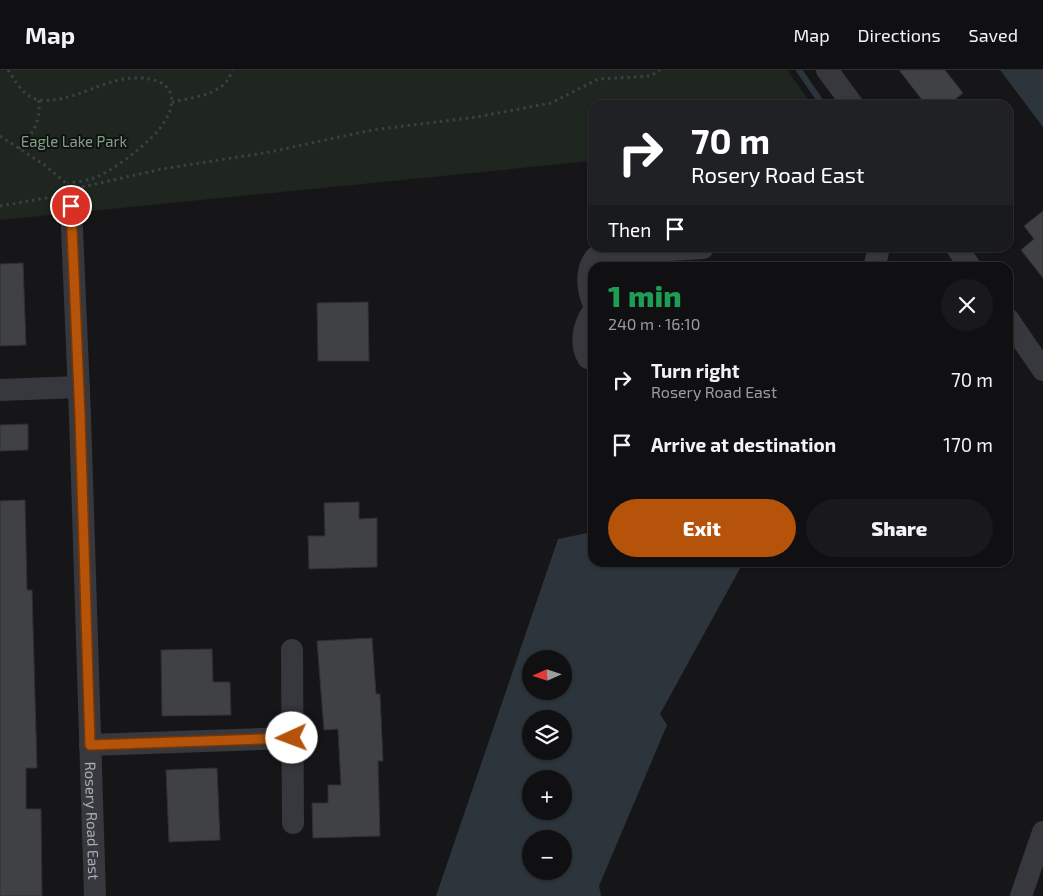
<!DOCTYPE html>
<html lang="en">
<head>
<meta charset="utf-8">
<style>
  :root { --surface:#101012; --page:#19191b; --text:#f1f3f6; --muted:#9c9d9f; --line:#303032; --accent:#b45309 }
  body { margin:0; font-family:"Exo 2",sans-serif; background:var(--page); color:var(--text); height:100vh; display:flex; flex-direction:column; font-size:19px; white-space:nowrap }
  * { box-sizing:border-box; margin:0 }
  p { font-size:16px; color:var(--muted) }
  .icon { flex:none; width:28px; height:28px; fill:none; stroke:currentColor; stroke-width:2; stroke-linecap:round; stroke-linejoin:round }
  .map { position:relative; flex:1; overflow:hidden }
  .side { position:absolute; left:588px; top:192px; width:425px; height:305px; display:flex; flex-direction:column; background:var(--surface); border-radius:15px; box-shadow:0 1px 4px #0004,0 0 0 1px var(--line) }
  .side>* { flex:none }
  .hud { position:absolute; left:588px; top:30px; width:425px; height:152px; border-radius:15px; box-shadow:0 1px 4px #0004,0 0 0 1px var(--line); background:#202124; color:#fff; overflow:hidden }
  .needle { width:32px; rotate:267deg }
  .tools { position:absolute; left:522px; top:580px; display:grid; gap:10px }
  .tools a { display:grid; place-items:center; width:50px; height:50px; border-radius:50%; background:var(--surface); box-shadow:0 1px 4px #0004,0 0 0 1px var(--line); font-size:25px }
  .pin { position:absolute; display:grid; place-items:center; width:42px; height:42px; color:#fff; margin:-21px; border:2px solid #fff; border-radius:50%; box-shadow:0 1px 5px #0007 }
  .me { position:absolute; width:55px; margin:-28px; rotate:268deg; stroke-linejoin:round; filter:drop-shadow(0 0 4px #0008) }
  .turn { display:flex; align-items:center; gap:18px; height:105px; padding:0 20px; font-size:22px }
  .turn .icon { width:65px; height:65px; stroke-width:2.5 }
  .turn b { display:block; font-size:35px; line-height:42px }
  .then { display:flex; align-items:center; height:48px; padding:0 20px; background:#0003; gap:10px; font-size:19px }
  .round { display:grid; place-items:center; flex:none; width:52px; height:52px; border-radius:26px; background:var(--page) }
  .overview { display:flex; align-items:center; justify-content:space-between; height:85px; padding:0 20px }
  h1 { font-size:30px; font-weight:800; line-height:38px; color:#1e9e55 }
  .button { display:flex; gap:10px; margin-top:auto; padding:10px 20px }
  .button a { flex:1; height:58px; border-radius:30px; background:var(--accent); color:#fff; font-size:20px; font-weight:800; line-height:58px; text-align:center }
  .button a+a { background:var(--page); color:var(--text) }
  ul { padding:0; list-style:none }
  li { display:flex; align-items:center; gap:15px; height:65px; padding:0 20px }
  li div { flex:1 }
  li b { display:block; font-size:19px }
  li em { font-style:normal }
  header { display:flex; align-items:center; gap:30px; box-sizing:border-box; height:70px; padding:0 25px; background:var(--surface); border-bottom:1px solid var(--line) }
  header strong { font-size:24px }
  nav { display:flex; gap:28px; margin-inline-start:auto; font-size:18px }
  .map>svg:first-child { display:block }
</style>
</head>
<body>
<header>
<strong>Map</strong>
<nav><a>Map</a><a>Directions</a><a>Saved</a></nav>
</header>
<div class="map">
<svg width="1043" height="826" viewBox="0 0 1043 826">
  <rect width="100%" height="100%" fill="#161618"/>
  <path fill="#1e261f" d="M 0,0 L 787,0 L 812,35 L 592,35 L 592,91 L 0,150 Z"/>
  <path fill="#2c353c" fill-rule="evenodd" d="M 1000,0 L 1043,0 L 1043,57 Z
    M 592,462 L 592,492 L 743,493 L 660,644 L 667,655 L 599,816 L 601,826 L 436,826 L 558,469 ZM 531,589 L 564,589 L 564,621 L 531,621 ZM 531,649 L 564,649 L 564,681 L 531,681 ZM 531,709 L 564,709 L 564,741 L 531,741 ZM 531,769 L 564,769 L 564,801 L 531,801 Z"/>
  <g fill="none" stroke-linecap="round" stroke-linejoin="round">
    <path stroke="#2c353c" stroke-width="6" d="M 799,0 L 823,35"/>
  </g>
  <path fill="#404145" stroke="#303034" d="M 899,0 L 945,0 L 963,23 L 948,35 L 926,35 Z
    M 1043,141 L 1043,208 L 1021,180 L 1034,169 L 1024,156 Z
    M 23,193 L 26,275 L 0,276 L 0,194 Z
    M 368,232 L 369,291 L 318,291 L 317,233 Z
    M 28,354 L 28,380 L 0,381 L 0,355 Z
    M 25,430 L 27,520 L 32,520 L 37,698 L 26,698 L 26,739 L 41,739 L 42,826 L 0,826 L 0,431 Z
    M 359,432 L 359,449 L 377,448 L 377,497 L 309,499 L 308,466 L 325,466 L 324,433 Z
    M 372,568 L 376,624 L 380,624 L 383,691 L 378,691 L 380,766 L 313,768 L 312,733 L 328,733 L 328,715 L 341,715 L 338,659 L 324,660 L 317,571 Z
    M 212,579 L 213,612 L 230,612 L 231,645 L 162,646 L 161,580 Z
    M 217,698 L 220,770 L 169,772 L 166,700 Z"/>
  <g fill="none" stroke-linecap="round" stroke-linejoin="round">
    <path stroke="#3d3f44" stroke-width="3" stroke-dasharray="2.5 4" stroke-linecap="butt" d="M 8,0 C 16,12 24,28 40,30 C 76,33 105,6 141,8 C 186,11 175,46 150,69 C 135,83 114,100 94,108 C 86,111 76,112 68,113
      M 172,32 C 194,27 226,25 232,0
      M 0,66 L 46,96 L 68,115
      M 19,79 C 34,61 40,54 39,30
      M 82,117 L 162,99 L 270,82 L 372,60 L 477,47 L 551,33 L 598,9 L 651,6 L 660,0
      M 0,136 L 52,127"/>
    <g stroke="#37383d" stroke-width="22">
      <path d="M 827,0 L 853,35"/>
      <path id="s1" d="M 71,136 L 80,346 L 95,826"/>
      <path d="M 957,178 L 971,198"/>
      <path d="M 874,198 L 879,178"/>
      <path d="M 592,230 C 587,216 585,194 600,184 L 703,178"/>
      <path d="M 592,243 C 583,256 580,275 588,288 L 592,289"/>
      <path d="M 1008,249 L 1043,300"/>
      <path d="M 0,320 L 79,317"/>
      <path d="M 292,580 L 293,753"/>
      <path d="M 90,675 L 292,668"/>
      <path d="M 1021,826 L 1043,762"/>
    </g>
  </g>
  <g fill="none" stroke-linecap="round" stroke-linejoin="round">
    <defs>
      <path id="route" d="M 71,136 L 80,346 L 90,675 L 292,668"/>
    </defs>
    <use href="#route" stroke="#753606" stroke-width="12"/>
    <use href="#route" stroke="#b45309" stroke-width="9"/>
  </g>
  <g text-anchor="middle" dominant-baseline="central" stroke-width="4" stroke-linejoin="round" paint-order="stroke">
    <g font-size="15" fill="#7fa381" stroke="#111113">
      <text x="74" y="71">Eagle Lake Park</text>
    </g>
    <g font-size="15" fill="#a8adb8" stroke="#111113">
      <text stroke="none"><textPath href="#s1" startOffset="615">Rosery Road East</textPath></text>
    </g>
  </g>
</svg>
<div class="tools">
<a><svg class="needle" viewBox="-14 -14 28 28"><path d="M0-13l5 13h-10z" fill="#e53935"/><path d="M0 13l5-13h-10z" fill="#9c9d9f"/></svg></a>
<a><svg class="icon" aria-label="layers" viewBox="0 0 24 24"><path d="M12 4l9 5-9 5-9-5zM3 14l9 5 9-5"/></svg></a>
<a>+</a>
<a>−</a>
</div>
<div class="pin" style="left:71px;top:136px;background:#d93025"><svg class="icon" aria-label="arrive" viewBox="0 0 24 24"><path d="M6 21V4h12l-3 4 3 4H6"/></svg></div>
<svg class="me" style="left:292px;top:668px" viewBox="-20 -20 40 40"><circle r="19" fill="#fff"/><path d="M0-13L10 11 0 6-10 11z" fill="#b45309"/></svg>
<div class="hud">
<div class="turn"><svg class="icon" aria-label="right" viewBox="0 0 24 24"><path d="M7 20v-9h11M14 6l5 5-5 5"/></svg><div><b>70 m</b>Rosery Road East</div></div>
<div class="then">Then<svg class="icon" aria-label="arrive" viewBox="0 0 24 24"><path d="M6 21V4h12l-3 4 3 4H6"/></svg></div>
</div>
<section class="side">
<div class="overview"><div><h1>1 min</h1><p>240 m · 16:10</p></div><a class="round"><svg class="icon" aria-label="close" viewBox="0 0 24 24"><path d="M6 6l12 12M18 6L6 18"/></svg></a></div>
<ul>
<li><svg class="icon" aria-label="right" viewBox="0 0 24 24"><path d="M7 20v-9h11M14 6l5 5-5 5"/></svg><div><b>Turn right</b><p>Rosery Road East</p></div><em>70 m</em></li>
<li><svg class="icon" aria-label="arrive" viewBox="0 0 24 24"><path d="M6 21V4h12l-3 4 3 4H6"/></svg><div><b>Arrive at destination</b></div><em>170 m</em></li>
</ul>
<div class="button"><a>Exit</a><a>Share</a></div>
</section>
</div>
</body>
</html>
